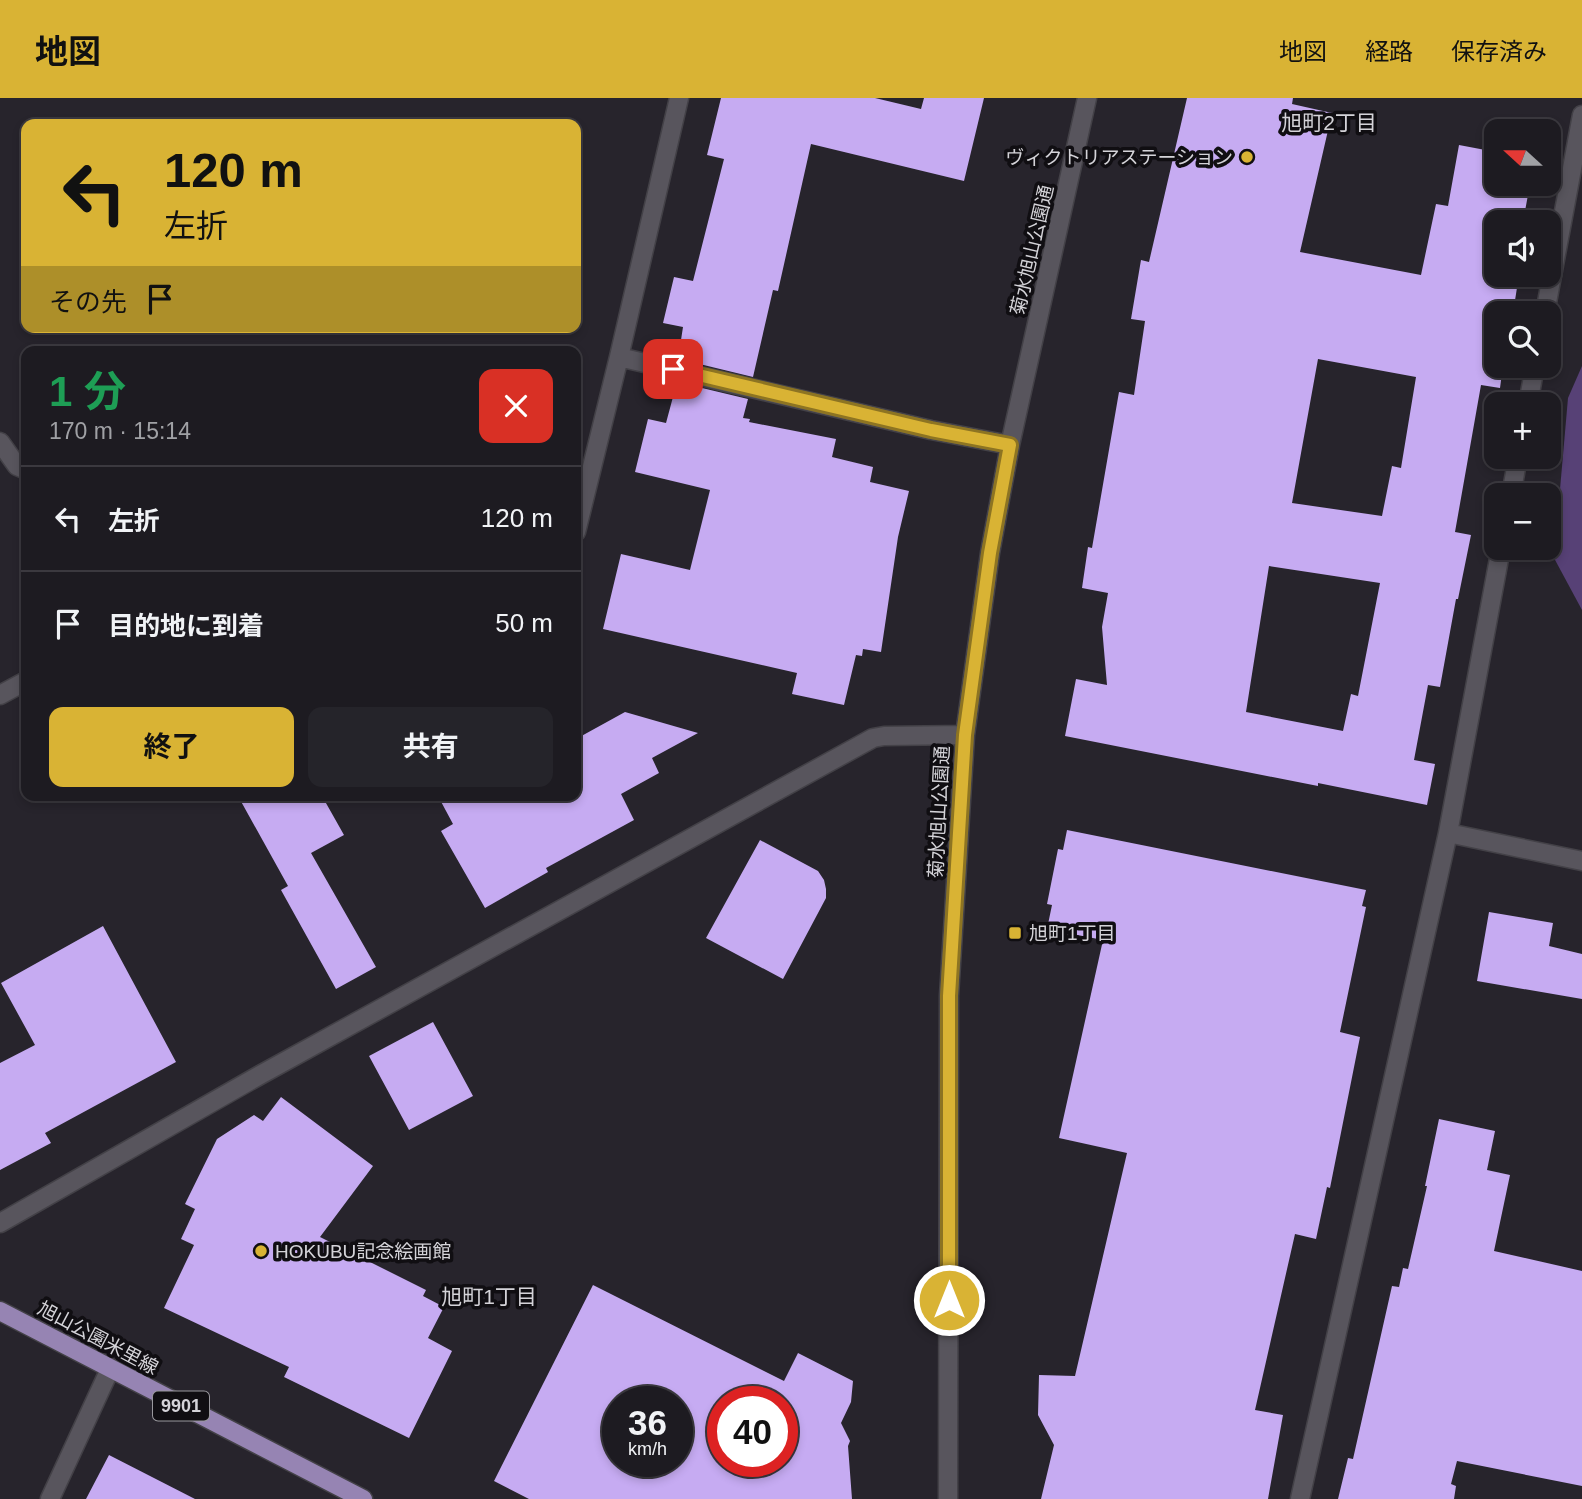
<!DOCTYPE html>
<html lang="ja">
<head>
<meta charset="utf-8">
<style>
  :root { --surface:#1d1b21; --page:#25242a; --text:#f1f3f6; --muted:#a0a1a5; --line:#3b393f; --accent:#d9b334 }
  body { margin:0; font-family:Arial,"Noto Sans JP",sans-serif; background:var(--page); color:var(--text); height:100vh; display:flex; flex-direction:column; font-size:26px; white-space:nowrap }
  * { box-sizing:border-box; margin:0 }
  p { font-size:23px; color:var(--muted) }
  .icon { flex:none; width:38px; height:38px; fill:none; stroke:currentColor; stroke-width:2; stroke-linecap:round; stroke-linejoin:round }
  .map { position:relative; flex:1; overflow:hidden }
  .panel { position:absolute; left:21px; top:248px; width:560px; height:455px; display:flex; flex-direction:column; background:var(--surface); border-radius:14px; box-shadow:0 4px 10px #0003,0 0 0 2px var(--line) }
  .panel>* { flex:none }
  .guide { position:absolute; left:21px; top:21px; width:560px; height:214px; border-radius:14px; box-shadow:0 4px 10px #0003,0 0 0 2px var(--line); background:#d9b334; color:#111; overflow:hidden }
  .needle { width:46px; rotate:291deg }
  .tools { position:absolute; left:1484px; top:21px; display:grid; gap:14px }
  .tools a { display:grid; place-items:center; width:77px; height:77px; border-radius:14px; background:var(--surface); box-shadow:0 4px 10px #0003,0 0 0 2px var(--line); font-size:35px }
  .speed { position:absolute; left:602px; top:1288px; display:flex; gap:14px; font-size:35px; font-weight:700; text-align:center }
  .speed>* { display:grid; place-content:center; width:91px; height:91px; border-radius:50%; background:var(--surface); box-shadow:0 4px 10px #0003,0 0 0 2px var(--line); line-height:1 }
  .speed small { font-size:18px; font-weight:400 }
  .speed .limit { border:10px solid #d22; background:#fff; color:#111 }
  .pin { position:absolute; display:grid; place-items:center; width:60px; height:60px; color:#fff; margin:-30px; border-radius:14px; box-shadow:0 4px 10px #0006 }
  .me { position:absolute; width:77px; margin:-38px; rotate:0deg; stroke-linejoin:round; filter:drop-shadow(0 0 5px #0008) }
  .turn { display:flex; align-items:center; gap:24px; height:147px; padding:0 28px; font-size:32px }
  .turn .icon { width:91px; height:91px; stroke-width:2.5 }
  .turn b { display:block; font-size:49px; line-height:60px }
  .then { display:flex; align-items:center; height:66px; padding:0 28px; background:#0003; gap:14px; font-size:26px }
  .round { display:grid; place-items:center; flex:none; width:74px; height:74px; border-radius:14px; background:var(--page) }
  .head { display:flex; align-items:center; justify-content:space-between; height:119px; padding:0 28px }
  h1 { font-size:42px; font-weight:700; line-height:52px; color:#1e9e55 }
  .button { display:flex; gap:14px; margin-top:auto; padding:14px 28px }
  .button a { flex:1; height:80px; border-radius:14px; background:var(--accent); color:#111; font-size:28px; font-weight:700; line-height:80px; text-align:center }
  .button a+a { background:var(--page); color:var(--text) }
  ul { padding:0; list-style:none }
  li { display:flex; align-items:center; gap:21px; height:105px; padding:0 28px; border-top:2px solid var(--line) }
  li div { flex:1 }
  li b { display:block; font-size:26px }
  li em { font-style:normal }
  header { display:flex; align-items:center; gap:42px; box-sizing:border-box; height:98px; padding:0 35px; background:var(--accent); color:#111 }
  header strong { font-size:33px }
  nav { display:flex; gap:38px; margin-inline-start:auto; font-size:24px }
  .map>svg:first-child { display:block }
</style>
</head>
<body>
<header>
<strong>地図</strong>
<nav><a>地図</a><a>経路</a><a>保存済み</a></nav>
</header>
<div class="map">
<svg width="1582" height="1401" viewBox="0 0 1582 1401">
  <rect width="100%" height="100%" fill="#27242c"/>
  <path fill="#574176" d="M 1582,268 L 1582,512 L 1554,460 L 1568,300 Z"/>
  <path fill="#c6abf2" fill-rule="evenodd" d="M 721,0 L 875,0 L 921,11 L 924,0 L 984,0 L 964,83 L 811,46 L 778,193 L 773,192 L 753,279 L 683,262 L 688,244 L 681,242 L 683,229 L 663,225 L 674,179 L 693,183 L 724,61 L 707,57 Z
    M 1187,0 L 1293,0 L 1292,6 L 1332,15 L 1300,154 L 1421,177 L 1436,106 L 1448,108 L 1459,47 L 1496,54 L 1496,86 L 1530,86 L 1523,124 L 1496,124 L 1496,177 L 1519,177 L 1513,215 L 1496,215 L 1496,268 L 1503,268 L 1500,290 L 1481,287 L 1455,434 L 1471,437 L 1458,501 L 1456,501 L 1440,589 L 1428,587 L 1414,662 L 1435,666 L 1427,707 L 1318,685 L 1318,688 L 1065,638 L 1076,581 L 1107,587 L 1102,529 L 1108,495 L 1082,490 L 1088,449 L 1092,450 L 1119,294 L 1134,297 L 1145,223 L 1131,221 L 1141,162 L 1149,164 ZM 1318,261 L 1416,279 L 1401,370 L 1392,368 L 1382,418 L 1292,405 ZM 1269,468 L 1380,485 L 1358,598 L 1351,596 L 1343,633 L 1246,614 Z
    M 677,284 L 748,301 L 743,320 L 750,321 L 749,324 L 836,341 L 832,359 L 873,369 L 870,384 L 909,393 L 898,439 L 881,554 L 863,551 L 862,558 L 856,557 L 844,607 L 792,596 L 797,575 L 603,531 L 621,456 L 690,472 L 710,392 L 635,374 L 648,321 L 666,325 Z
    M 625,614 L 698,635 L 652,660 L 659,675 L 621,696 L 634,722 L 546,770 L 548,774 L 485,810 L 441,733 L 453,726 L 438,698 L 576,698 L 576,641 Z
    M 238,698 L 322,698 L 344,737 L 311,755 L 376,869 L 336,891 L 281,792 L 288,788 Z
    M 1067,732 L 1366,792 L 1362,808 L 1366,809 L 1340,934 L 1360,939 L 1330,1090 L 1327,1089 L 1316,1141 L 1295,1136 L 1255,1312 L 1283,1317 L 1268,1401 L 1041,1401 L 1054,1347 L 1038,1317 L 1039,1277 L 1075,1278 L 1127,1055 L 1059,1040 L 1103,842 L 1047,831 L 1052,807 L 1047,806 L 1058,751 L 1063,752 Z
    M 760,742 L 818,773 L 824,782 L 826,791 L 826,800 L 783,881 L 706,840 Z
    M 1489,814 L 1553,825 L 1549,848 L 1582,856 L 1582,901 L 1477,883 Z
    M 103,828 L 176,964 L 45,1035 L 51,1045 L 0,1072 L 0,965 L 35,947 L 1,885 Z
    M 433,924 L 473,998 L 409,1032 L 369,958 Z
    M 281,999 L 373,1068 L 320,1139 L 426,1192 L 423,1198 L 444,1209 L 428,1240 L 452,1253 L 409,1340 L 284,1279 L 289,1269 L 164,1210 L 194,1147 L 181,1141 L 195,1111 L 185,1106 L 217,1041 L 254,1017 L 263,1023 Z
    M 1439,1021 L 1495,1033 L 1487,1072 L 1510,1077 L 1494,1153 L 1582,1173 L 1582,1388 L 1457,1363 L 1451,1386 L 1456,1388 L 1454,1401 L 1338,1401 L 1348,1360 L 1353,1361 L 1392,1188 L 1399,1189 L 1403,1170 L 1408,1171 L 1427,1088 L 1425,1088 Z
    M 593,1187 L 784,1283 L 798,1255 L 853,1283 L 851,1304 L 841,1325 L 850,1343 L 848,1348 L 852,1401 L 529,1401 L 494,1383 ZM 618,1304 L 677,1304 L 677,1363 L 618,1363 ZM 723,1304 L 782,1304 L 782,1363 L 723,1363 Z
    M 109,1357 L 195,1401 L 86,1401 Z"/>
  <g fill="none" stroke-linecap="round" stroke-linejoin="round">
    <defs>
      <path id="minor" d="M 1545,215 L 1582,17
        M 619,259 L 931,332 L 1010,347
        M 1528,306 L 1535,268
        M 0,344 L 17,368 L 26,372
        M 1511,397 L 1518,359
        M 576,434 L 619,259 L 679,0
        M 0,597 L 26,583
        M 1448,735 L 1501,450
        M 0,1125 L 260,977 L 873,640 L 884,638 L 965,637
        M 50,1401 L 110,1271
        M 948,1401 L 949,898 L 965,637 L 990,455 L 1010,347 L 1087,0
        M 1300,1401 L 1448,735 L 1582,763"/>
      <path id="major" d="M 0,1213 L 363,1401"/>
    </defs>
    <use href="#minor" stroke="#434147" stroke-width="21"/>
    <use href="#major" stroke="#434147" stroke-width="21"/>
    <use href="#minor" stroke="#58555d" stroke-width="18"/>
    <use href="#major" stroke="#9684b3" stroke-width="18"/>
  </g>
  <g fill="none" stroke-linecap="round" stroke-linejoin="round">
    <defs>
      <path id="route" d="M 673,271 L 931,332 L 1010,347 L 990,455 L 965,637 L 949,898 L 949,1202"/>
    </defs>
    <use href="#route" stroke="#8d7422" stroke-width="18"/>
    <use href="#route" stroke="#d9b334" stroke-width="12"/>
  </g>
  <g fill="#d9b334" stroke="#100e12" stroke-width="2.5">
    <circle cx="1247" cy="59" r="7"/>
    <rect x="1008" y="828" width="14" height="14" rx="3.5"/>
    <circle cx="261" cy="1153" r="7"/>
  </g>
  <g text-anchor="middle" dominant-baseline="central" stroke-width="7" stroke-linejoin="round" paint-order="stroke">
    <rect fill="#100e12" stroke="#99989d" stroke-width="2" x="153" y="1293.5" width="56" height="29" rx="5"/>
    <g font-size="18" font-weight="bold" fill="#d4d3d8">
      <text x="181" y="1308">9901</text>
    </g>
    <g font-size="19" fill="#d4d3d8" stroke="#100e12" text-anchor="start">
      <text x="1233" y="59" text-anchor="end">ヴィクトリアステーション</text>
      <text x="1029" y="835">旭町1丁目</text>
      <text x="275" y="1153">HOKUBU記念絵画館</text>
    </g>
    <g font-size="19" fill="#d4d3d8" stroke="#100e12">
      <text transform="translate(1032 152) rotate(-77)">菊水旭山公園通</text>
      <text transform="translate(939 714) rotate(-87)">菊水旭山公園通</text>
      <text transform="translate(98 1240) rotate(28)">旭山公園米里線</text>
    </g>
    <g font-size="21" fill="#d4d3d8" stroke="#100e12">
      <text x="1329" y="24">旭町2丁目</text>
      <text x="489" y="1198">旭町1丁目</text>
    </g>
  </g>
</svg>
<div class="tools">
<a><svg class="needle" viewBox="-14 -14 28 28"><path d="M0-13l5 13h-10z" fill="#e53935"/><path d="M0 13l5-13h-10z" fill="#a0a1a5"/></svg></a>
<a><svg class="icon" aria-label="sound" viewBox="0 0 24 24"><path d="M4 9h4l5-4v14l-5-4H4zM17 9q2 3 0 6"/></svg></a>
<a><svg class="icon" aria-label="search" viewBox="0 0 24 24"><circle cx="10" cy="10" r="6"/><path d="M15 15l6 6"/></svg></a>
<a>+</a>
<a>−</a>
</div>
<div class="speed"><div>36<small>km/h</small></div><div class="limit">40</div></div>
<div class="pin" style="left:673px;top:271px;background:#d93025"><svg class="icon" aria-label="arrive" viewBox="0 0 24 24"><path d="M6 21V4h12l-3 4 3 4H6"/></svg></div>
<svg class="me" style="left:949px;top:1202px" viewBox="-20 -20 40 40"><circle r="17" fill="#d9b334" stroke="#fff" stroke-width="3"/><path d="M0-11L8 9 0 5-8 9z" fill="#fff"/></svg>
<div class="guide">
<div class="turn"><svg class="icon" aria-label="left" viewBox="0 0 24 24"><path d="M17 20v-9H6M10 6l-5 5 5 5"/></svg><div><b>120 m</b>左折</div></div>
<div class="then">その先<svg class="icon" aria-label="arrive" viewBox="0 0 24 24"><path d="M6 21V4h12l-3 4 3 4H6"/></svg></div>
</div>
<section class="panel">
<div class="head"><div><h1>1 分</h1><p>170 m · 15:14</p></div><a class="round" style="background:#d93025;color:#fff"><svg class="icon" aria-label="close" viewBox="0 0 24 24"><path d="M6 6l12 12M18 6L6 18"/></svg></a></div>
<ul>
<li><svg class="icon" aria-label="left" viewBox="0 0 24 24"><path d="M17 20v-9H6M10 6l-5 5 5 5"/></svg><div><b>左折</b></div><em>120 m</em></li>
<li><svg class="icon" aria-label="arrive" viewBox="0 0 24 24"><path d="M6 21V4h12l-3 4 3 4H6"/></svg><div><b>目的地に到着</b></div><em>50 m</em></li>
</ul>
<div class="button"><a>終了</a><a>共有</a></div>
</section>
</div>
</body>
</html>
